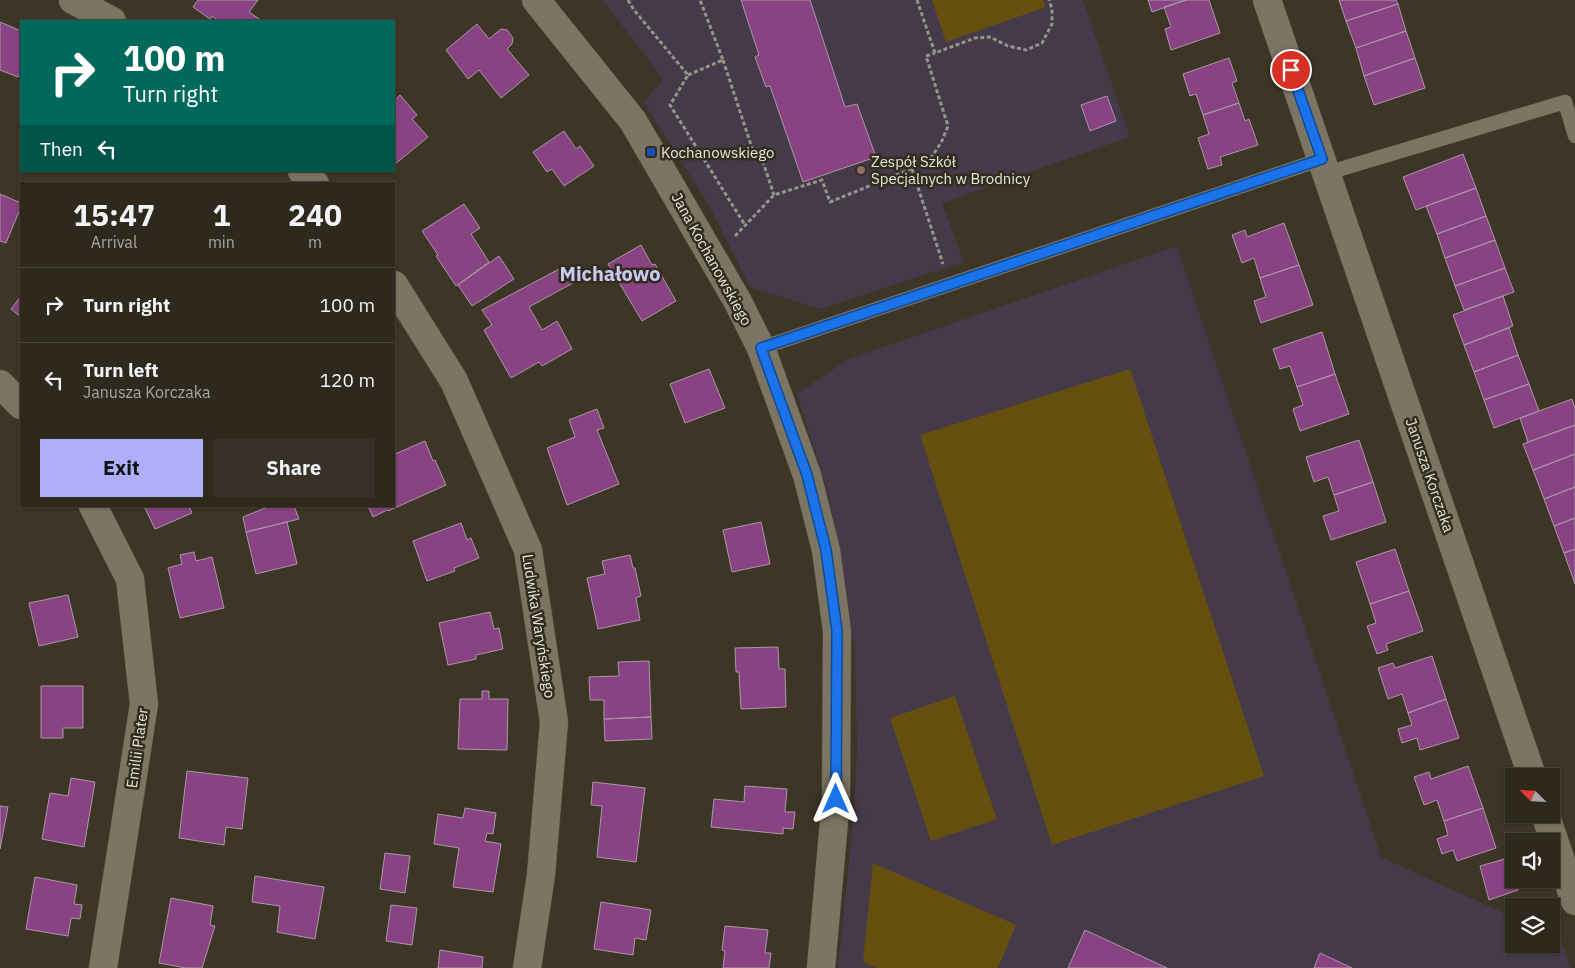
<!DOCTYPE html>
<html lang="en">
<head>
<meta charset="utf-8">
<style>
  :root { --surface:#2e281d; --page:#363026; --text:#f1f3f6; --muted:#a7a6a4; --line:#49443b; --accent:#aeaefb }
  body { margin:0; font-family:"IBM Plex Sans",sans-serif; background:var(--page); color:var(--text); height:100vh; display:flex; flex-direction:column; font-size:19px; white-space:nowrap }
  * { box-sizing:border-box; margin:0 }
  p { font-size:16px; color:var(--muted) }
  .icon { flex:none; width:28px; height:28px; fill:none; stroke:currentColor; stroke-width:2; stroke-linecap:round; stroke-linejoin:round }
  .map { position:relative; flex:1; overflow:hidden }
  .side { position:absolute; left:20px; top:182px; width:375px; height:325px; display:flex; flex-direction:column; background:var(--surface); border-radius:0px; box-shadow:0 1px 4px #0004,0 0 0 1px var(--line) }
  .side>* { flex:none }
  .hud { position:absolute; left:20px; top:20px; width:375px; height:152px; border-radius:0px; box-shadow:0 1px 4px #0004,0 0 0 1px var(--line); background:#00695c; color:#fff; overflow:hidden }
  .needle { width:32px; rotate:294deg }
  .controls { position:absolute; left:1505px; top:768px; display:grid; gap:10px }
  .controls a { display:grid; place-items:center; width:55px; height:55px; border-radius:0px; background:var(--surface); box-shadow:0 1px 4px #0004,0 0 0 1px var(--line); font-size:25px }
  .pin { position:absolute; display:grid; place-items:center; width:42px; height:42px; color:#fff; margin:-21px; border:2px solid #fff; border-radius:50%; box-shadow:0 1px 5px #0007 }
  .me { position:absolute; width:55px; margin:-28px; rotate:0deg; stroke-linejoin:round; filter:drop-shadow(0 0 4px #0008) }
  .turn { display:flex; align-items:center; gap:18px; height:105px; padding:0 20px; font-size:22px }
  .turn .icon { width:65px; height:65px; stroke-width:2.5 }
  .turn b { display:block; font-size:35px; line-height:42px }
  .then { display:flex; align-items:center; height:48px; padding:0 20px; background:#0003; gap:10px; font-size:19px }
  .eta { display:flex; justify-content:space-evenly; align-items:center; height:85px; text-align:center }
  .eta b { font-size:30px; font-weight:800; line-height:35px }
  .primary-button { display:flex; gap:10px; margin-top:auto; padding:10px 20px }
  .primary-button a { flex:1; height:58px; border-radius:0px; background:var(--accent); color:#111; font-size:20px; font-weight:800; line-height:58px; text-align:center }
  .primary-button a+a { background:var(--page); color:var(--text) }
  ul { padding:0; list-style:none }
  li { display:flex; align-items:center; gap:15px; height:75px; padding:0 20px; border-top:1px solid var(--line) }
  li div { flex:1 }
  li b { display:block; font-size:19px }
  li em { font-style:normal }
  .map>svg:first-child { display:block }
</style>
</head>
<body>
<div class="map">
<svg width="1575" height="968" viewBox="0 0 1575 968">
  <rect width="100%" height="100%" fill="#3d3627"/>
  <path fill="#453a4a" d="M 603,0 L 1083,0 L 1130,137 L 942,203 L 964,262 L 820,309 L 750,287 L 709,205 L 644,103 L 663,79 Z
    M 1177,246 L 1381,857 L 1514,918 L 1514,944 L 1551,944 L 1551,936 L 1561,940 L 1571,968 L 838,968 L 854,812 L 857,747 L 855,650 L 841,559 L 827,489 L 797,394 L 849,359 Z"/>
  <path fill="#654f0f" d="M 932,0 L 1043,0 L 1046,7 L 946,42 Z
    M 1130,369 L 1264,776 L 1052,845 L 920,435 Z
    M 955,696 L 997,819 L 931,841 L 890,718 Z
    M 873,863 L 1016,925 L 998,968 L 877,968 L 863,962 Z"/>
  <path fill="#894282" stroke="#a999a6" d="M 198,0 L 258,0 L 249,12 L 262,21 L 219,21 L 212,16 L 210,19 L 193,7 Z
    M 741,0 L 810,0 L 845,107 L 857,104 L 876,157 L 803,182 L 770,86 L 766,87 L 755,57 L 759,55 Z
    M 1148,0 L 1186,0 L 1152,12 Z
    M 1186,0 L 1209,0 L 1220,33 L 1171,50 L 1165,29 L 1171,27 L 1164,7 Z
    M 1339,0 L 1396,0 L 1398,4 L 1346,21 Z
    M 1398,4 L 1406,31 L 1356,48 L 1346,21 Z
    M 0,22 L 21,31 L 21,69 L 18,77 L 0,70 Z
    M 477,24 L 489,39 L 501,29 L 507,30 L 513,38 L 512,44 L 507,49 L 529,75 L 501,98 L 479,70 L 468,79 L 446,50 Z
    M 1406,31 L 1415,58 L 1364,76 L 1356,48 Z
    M 1229,58 L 1237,81 L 1232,83 L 1239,103 L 1203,115 L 1196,94 L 1190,96 L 1183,74 Z
    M 1415,58 L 1425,88 L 1374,105 L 1364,76 Z
    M 400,95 L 417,115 L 412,119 L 428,137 L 394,165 L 394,101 Z
    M 1107,96 L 1116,121 L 1090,131 L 1081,105 Z
    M 1239,103 L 1245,121 L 1249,119 L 1258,145 L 1220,157 L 1222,165 L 1208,169 L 1198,138 L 1209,134 L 1203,115 Z
    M 564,131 L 576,149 L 580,146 L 594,166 L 564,186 L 552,169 L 547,172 L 533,152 Z
    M 1463,154 L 1476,188 L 1416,210 L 1403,177 Z
    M 1476,188 L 1486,216 L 1437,234 L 1426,206 Z
    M 0,194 L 21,203 L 21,207 L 6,243 L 0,241 Z
    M 464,204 L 480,228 L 471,234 L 489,262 L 456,286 L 436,256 L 438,255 L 422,231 Z
    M 1486,216 L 1495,240 L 1445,258 L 1437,234 Z
    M 1284,223 L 1299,265 L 1260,278 L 1254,258 L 1242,263 L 1232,235 L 1245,230 L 1247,237 Z
    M 1495,240 L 1505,268 L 1455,286 L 1445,258 Z
    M 641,245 L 652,265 L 655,264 L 676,301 L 642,321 L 608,264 Z
    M 499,256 L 514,279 L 472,306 L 458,285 Z
    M 1299,265 L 1313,305 L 1261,323 L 1254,301 L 1266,297 L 1260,278 Z
    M 563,267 L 573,283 L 529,307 L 542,330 L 557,321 L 572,349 L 542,366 L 539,362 L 511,378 L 484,330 L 492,325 L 482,310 Z
    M 1505,268 L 1514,292 L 1464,310 L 1455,286 Z
    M 21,296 L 21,317 L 11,309 Z
    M 1503,296 L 1513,326 L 1464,345 L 1453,315 Z
    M 1509,328 L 1518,355 L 1474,372 L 1464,345 Z
    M 1322,332 L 1335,374 L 1297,387 L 1290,366 L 1280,369 L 1273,349 Z
    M 1518,355 L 1529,384 L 1484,400 L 1474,372 Z
    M 709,369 L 725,408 L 685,423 L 670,384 Z
    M 1335,374 L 1349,414 L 1300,431 L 1293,409 L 1303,405 L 1297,387 Z
    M 1529,384 L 1539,411 L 1494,428 L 1484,400 Z
    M 1572,399 L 1575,408 L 1575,425 L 1528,442 L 1520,418 Z
    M 597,409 L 604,428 L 597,430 L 619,484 L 567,505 L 547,448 L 575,437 L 569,420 Z
    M 1575,425 L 1575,454 L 1533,470 L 1523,444 Z
    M 1359,440 L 1373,482 L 1334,495 L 1328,477 L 1314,482 L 1306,457 Z
    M 425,441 L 433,461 L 435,460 L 446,485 L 388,511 L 387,510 L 373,517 L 368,506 L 394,506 L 394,453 L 395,454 Z
    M 1575,454 L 1575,487 L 1544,499 L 1533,470 Z
    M 1373,482 L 1386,522 L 1331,540 L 1323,516 L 1339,511 L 1334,495 Z
    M 1575,487 L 1575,518 L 1554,526 L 1544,499 Z
    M 144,506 L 189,506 L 192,513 L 155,529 Z
    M 270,506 L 294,506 L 299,519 L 246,532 L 243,517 Z
    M 1575,518 L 1575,549 L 1564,553 L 1554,526 Z
    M 287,522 L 297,564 L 256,574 L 246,532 Z
    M 761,522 L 770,564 L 732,572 L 723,530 Z
    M 461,523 L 467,540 L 471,538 L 479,558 L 454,568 L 455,571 L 427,581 L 413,541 Z
    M 1395,549 L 1409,591 L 1370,604 L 1356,562 Z
    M 1575,549 L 1575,584 L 1564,553 Z
    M 194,552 L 196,561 L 212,557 L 224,608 L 180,618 L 168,568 L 182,564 L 180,555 Z
    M 630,555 L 633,568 L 635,568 L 641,596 L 636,598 L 640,620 L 598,629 L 587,578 L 605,574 L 602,561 Z
    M 1409,591 L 1423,631 L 1386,644 L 1388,650 L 1377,654 L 1367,626 L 1376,623 L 1370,604 Z
    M 68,595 L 78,637 L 39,646 L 29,603 Z
    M 490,612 L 494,629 L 499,628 L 503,649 L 476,655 L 476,659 L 448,665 L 439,623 Z
    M 778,647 L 779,669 L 785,669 L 786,707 L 741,709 L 739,672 L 736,672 L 735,648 Z
    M 1432,656 L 1446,699 L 1408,713 L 1402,694 L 1388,699 L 1378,668 L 1393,663 L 1395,668 Z
    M 649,661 L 651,717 L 604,719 L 604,700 L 590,700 L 589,677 L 619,676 L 618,662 Z
    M 41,686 L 83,686 L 83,728 L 63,728 L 63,738 L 41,738 Z
    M 482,691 L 489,691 L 489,699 L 508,699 L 507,750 L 458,749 L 460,699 L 482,699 Z
    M 1446,699 L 1459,738 L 1420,750 L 1417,738 L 1402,743 L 1398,729 L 1412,725 L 1408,713 Z
    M 651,717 L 652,739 L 605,741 L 604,719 Z
    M 1468,766 L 1483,808 L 1444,821 L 1437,800 L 1424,805 L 1414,777 L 1429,772 L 1431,779 Z
    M 187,771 L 248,778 L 242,829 L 226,827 L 224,845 L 179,838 Z
    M 71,778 L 95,782 L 84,847 L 42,839 L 50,793 L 68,796 Z
    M 593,782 L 645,788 L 636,862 L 597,857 L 602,806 L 591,805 Z
    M 745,786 L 787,789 L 785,812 L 795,812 L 793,829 L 783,828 L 783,834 L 711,827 L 714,799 L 744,802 Z
    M 0,806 L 8,807 L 0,849 Z
    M 465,808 L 496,813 L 493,834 L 487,833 L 485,841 L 501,844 L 493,892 L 453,887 L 459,848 L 434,844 L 438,814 L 463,818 Z
    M 1483,808 L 1496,848 L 1457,861 L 1453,850 L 1442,854 L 1437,839 L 1448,835 L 1444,821 Z
    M 385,853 L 410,856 L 405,893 L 380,889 Z
    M 1508,858 L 1518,890 L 1489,900 L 1480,866 Z
    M 255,876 L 324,887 L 315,939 L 277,932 L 280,906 L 252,902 Z
    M 35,877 L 77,885 L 74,904 L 82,905 L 80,919 L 71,918 L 68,936 L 26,929 Z
    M 171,898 L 213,906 L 210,925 L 215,926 L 202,968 L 186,968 L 159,963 Z
    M 601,902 L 651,910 L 646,940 L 635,938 L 633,955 L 594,949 Z
    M 391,905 L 417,908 L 412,945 L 386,941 Z
    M 725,926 L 768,930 L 765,953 L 771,953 L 769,968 L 723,968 L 725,951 L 722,950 Z
    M 1085,930 L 1167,968 L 1068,968 Z
    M 440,950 L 483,957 L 482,968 L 438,968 Z
    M 1320,953 L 1352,968 L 1314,968 Z"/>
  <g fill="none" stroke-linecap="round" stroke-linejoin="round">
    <defs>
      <path id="lane" d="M 1327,173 L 1565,102 L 1575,136
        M 761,348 L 1322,159"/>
      <path id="street" d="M 73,0 L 112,21
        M 536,0 L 633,121 L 738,302 L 761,348 L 807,475 L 826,550 L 837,631 L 836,799 L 821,968
        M 1267,0 L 1532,776
        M 302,171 L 315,184
        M 394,285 L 454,381 L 528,550 L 554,722 L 541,875 L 527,968
        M 0,384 L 21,405
        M 93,506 L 130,579 L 144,704 L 103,968
        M 1545,814 L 1575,901"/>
    </defs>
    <use href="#lane" stroke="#575244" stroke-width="15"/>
    <use href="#street" stroke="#575244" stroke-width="29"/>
    <path stroke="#989387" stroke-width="3" stroke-dasharray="4 2.5" stroke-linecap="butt" d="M 628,0 L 634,10 L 688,75 L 670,105 L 745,225
      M 917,0 L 935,53 L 975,38 L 990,37 L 1008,46 L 1026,50 L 1042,43 L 1052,24 L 1052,9 L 1049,0
      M 723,60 L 752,148 L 760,153 L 774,195
      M 688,75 L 723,60 L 700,0
      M 912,169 L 943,264
      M 735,236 L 774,195 L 822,180 L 830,202 L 928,162 L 941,143 L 948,126 L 926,56 L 935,53"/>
    <use href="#lane" stroke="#7c7563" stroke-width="14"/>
    <use href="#street" stroke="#7c7563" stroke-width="28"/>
  </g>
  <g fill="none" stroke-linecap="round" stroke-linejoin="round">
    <defs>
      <path id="route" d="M 836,799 L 837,631 L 826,550 L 807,475 L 761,348 L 1322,159 L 1291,70"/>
    </defs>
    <use href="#route" stroke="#114b97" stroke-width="12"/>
    <use href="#route" stroke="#1a73e8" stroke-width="9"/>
  </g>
  <rect fill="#1a4fb4" stroke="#322c1d" stroke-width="2" x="646" y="147" width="10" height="10" rx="2.5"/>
  <circle fill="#8d6e63" stroke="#322c1d" stroke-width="2" cx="861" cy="170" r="5"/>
  <g text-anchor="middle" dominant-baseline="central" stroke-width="5" stroke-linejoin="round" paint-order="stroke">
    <g font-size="15" fill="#e9e5db" stroke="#322c1d" text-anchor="start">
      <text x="661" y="152">Kochanowskiego</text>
      <text x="871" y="161">Zespół Szkół<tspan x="871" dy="17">Specjalnych w Brodnicy</tspan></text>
    </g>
    <g font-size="15" fill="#e9e5db" stroke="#322c1d">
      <text transform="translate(712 259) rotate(61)">Jana Kochanowskiego</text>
      <text transform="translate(1430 475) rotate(71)">Janusza Korczaka</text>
      <text transform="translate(539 626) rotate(81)">Ludwika Waryńskiego</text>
      <text transform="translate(137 748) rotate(-82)">Emilii Plater</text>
    </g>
    <g font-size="20" font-weight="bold" fill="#c9cbf6" stroke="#322c1d">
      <text x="610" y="273">Michałowo</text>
    </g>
  </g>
</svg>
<div class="controls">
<a><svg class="needle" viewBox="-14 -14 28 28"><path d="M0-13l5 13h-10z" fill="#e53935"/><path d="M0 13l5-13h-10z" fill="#a7a6a4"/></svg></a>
<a><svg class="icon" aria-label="sound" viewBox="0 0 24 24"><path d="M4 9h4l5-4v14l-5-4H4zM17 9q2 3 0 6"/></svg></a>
<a><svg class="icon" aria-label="layers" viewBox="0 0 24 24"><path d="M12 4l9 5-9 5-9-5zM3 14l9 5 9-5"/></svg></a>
</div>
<div class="pin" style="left:1291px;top:70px;background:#d93025"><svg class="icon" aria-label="arrive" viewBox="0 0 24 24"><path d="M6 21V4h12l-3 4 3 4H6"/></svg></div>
<svg class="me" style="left:836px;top:799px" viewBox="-20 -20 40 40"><path d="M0-17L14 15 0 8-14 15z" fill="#1a73e8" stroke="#fff" stroke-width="4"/></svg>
<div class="hud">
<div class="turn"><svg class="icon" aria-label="right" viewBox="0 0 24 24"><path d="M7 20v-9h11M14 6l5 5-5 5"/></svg><div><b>100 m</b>Turn right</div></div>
<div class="then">Then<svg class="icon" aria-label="left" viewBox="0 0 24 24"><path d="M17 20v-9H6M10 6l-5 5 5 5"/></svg></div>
</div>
<section class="side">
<div class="eta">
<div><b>15:47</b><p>Arrival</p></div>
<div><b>1</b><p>min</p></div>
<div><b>240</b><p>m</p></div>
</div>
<ul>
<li><svg class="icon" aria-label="right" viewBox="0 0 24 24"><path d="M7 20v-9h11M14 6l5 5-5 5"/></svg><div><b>Turn right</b></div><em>100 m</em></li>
<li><svg class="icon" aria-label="left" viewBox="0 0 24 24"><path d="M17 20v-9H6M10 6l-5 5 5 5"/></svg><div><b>Turn left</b><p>Janusza Korczaka</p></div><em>120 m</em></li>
</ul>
<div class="primary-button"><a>Exit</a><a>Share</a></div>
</section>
</div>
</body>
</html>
